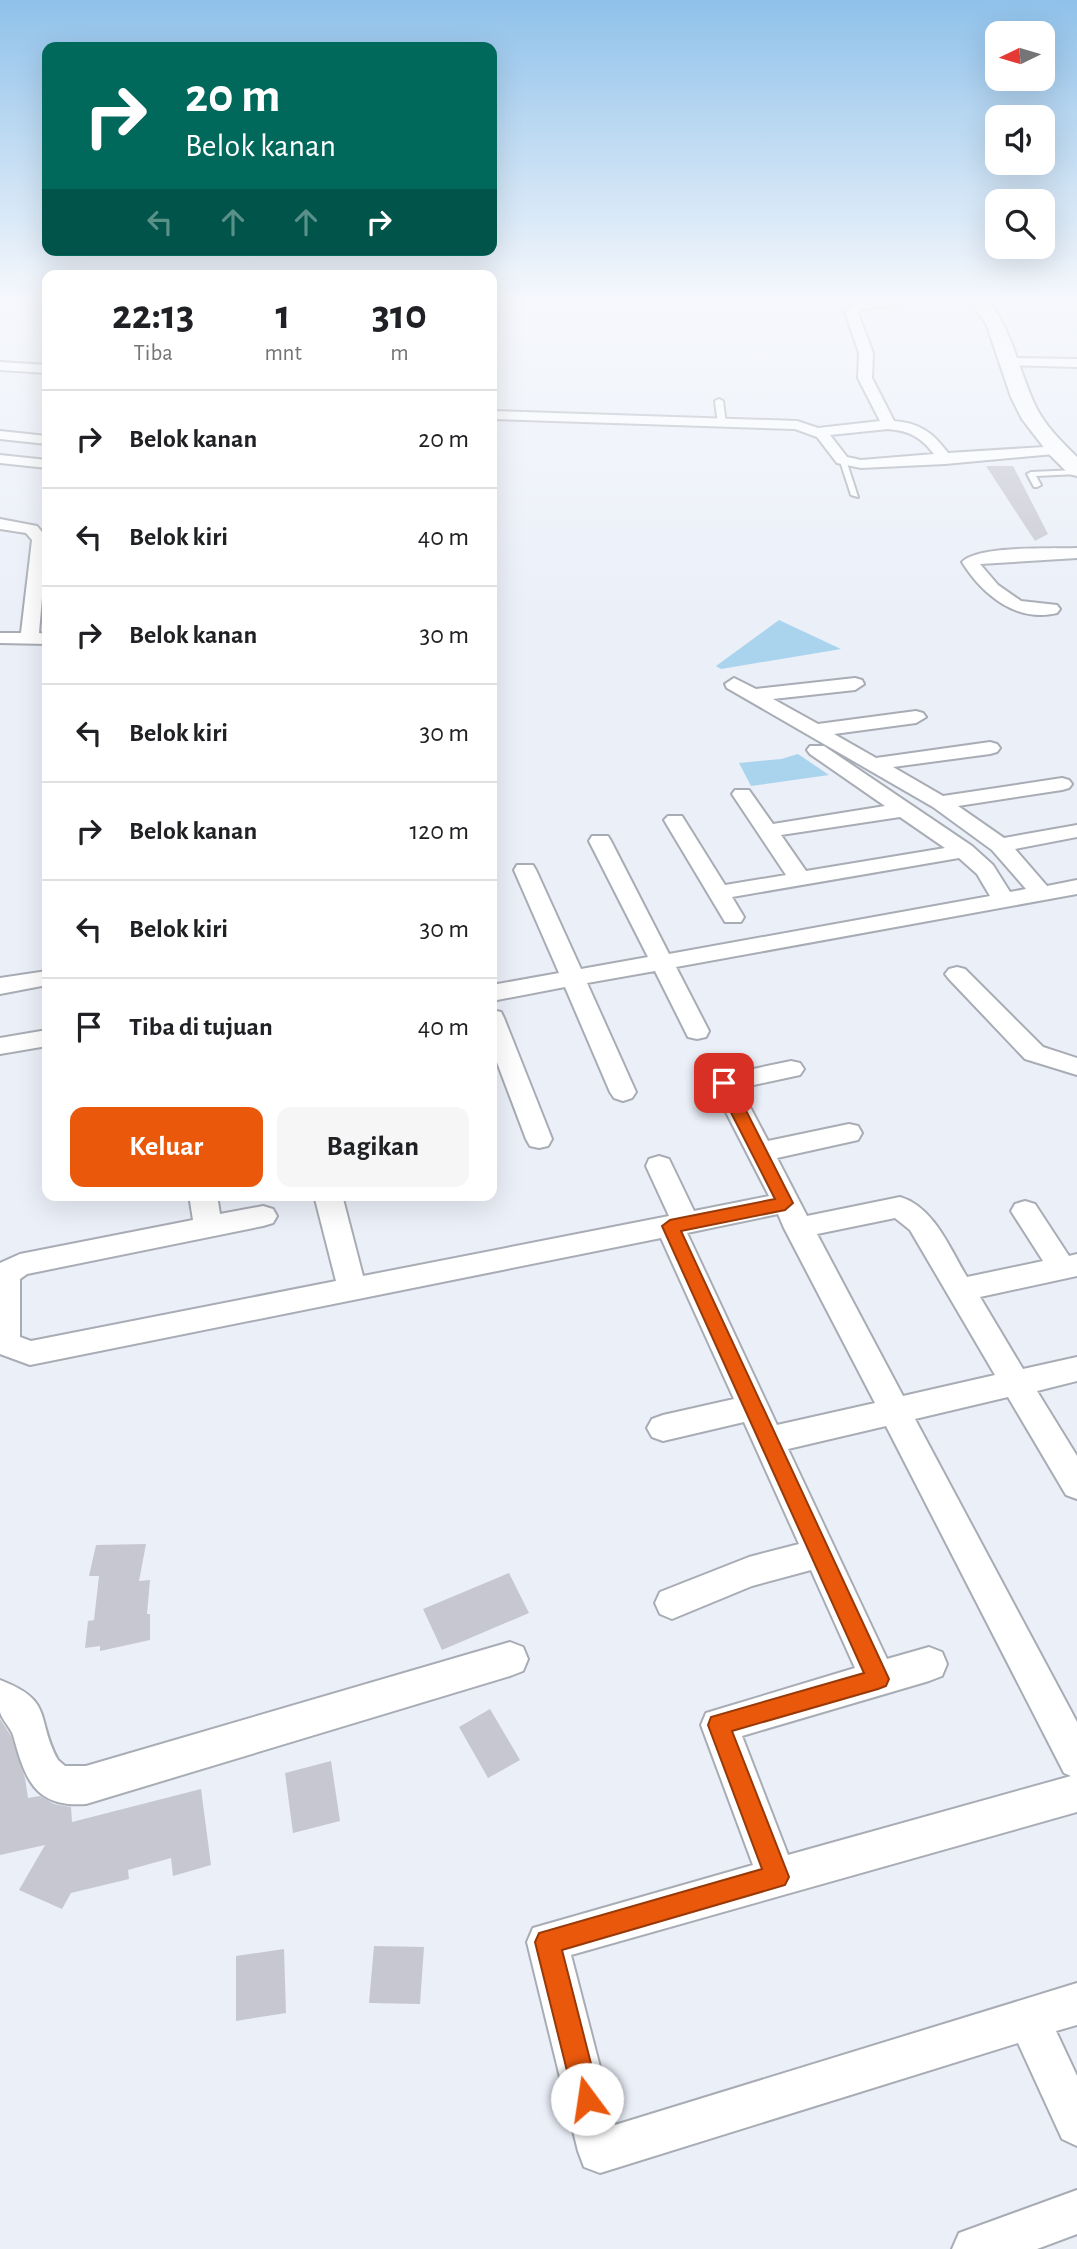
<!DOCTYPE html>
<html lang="id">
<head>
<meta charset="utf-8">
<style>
  :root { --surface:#fff; --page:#f6f6f6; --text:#202124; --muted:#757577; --line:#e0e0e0; --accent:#ea580c }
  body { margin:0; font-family:"Alegreya Sans",sans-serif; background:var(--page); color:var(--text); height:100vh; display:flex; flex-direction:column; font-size:26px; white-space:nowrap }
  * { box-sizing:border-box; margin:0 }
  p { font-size:23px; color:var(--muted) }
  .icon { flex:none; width:38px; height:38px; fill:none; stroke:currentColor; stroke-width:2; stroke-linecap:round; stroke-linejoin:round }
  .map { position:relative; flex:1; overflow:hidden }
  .sheet { position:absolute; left:42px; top:270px; width:455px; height:931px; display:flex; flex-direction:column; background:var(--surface); border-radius:14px; box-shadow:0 7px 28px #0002 }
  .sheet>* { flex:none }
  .hud { position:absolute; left:42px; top:42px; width:455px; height:214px; border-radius:14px; box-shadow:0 7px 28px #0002; background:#00695c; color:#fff; overflow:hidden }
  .needle { width:46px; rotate:265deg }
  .tools { position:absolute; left:985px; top:21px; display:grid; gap:14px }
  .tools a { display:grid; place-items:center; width:70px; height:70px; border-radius:14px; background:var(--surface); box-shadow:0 7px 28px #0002; font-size:35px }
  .pin { position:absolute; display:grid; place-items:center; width:60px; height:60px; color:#fff; margin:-30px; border-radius:14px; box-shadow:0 4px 10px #0006 }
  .me { position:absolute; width:77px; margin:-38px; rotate:346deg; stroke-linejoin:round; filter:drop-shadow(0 0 5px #0008) }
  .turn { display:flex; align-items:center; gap:24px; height:147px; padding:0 28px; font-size:32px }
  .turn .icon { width:91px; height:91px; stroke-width:2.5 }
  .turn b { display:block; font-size:49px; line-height:60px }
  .lanes { display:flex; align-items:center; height:66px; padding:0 28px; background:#0003; justify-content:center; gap:35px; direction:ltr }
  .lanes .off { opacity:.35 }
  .eta { display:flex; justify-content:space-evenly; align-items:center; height:119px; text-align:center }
  .eta b { font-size:42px; font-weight:600; line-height:49px }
  .primary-button { display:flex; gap:14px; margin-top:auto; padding:14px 28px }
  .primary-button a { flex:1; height:80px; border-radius:14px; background:var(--accent); color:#fff; font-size:28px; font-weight:600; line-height:80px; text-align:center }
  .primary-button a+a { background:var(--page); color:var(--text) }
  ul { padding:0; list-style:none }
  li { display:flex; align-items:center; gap:21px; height:98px; padding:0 28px; border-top:2px solid var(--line) }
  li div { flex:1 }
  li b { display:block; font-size:26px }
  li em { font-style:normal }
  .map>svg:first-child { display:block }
</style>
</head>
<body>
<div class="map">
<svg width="1077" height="2249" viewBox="0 0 1077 2249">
  <rect width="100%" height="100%" fill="#ebeff8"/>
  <path fill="#aad4ee" d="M 779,620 L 841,649 L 721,669 L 716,666 Z
    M 798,754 L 829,775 L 751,786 L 739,763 L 781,759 Z"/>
  <path fill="#c7c7d1" d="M 986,466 L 1013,466 L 1048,534 L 1035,541 Z
    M 146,1544 L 139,1581 L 150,1580 L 147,1614 L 150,1614 L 150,1640 L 100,1651 L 100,1646 L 85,1648 L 88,1621 L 94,1620 L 99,1576 L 89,1576 L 96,1545 Z
    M 509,1573 L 529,1613 L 442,1650 L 423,1609 Z
    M 490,1709 L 520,1760 L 488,1778 L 459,1727 Z
    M 0,1719 L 11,1736 L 25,1778 L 28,1798 L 40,1796 L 54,1804 L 71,1807 L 72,1822 L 201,1789 L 211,1865 L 173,1876 L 171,1858 L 128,1870 L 129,1879 L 71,1893 L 62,1909 L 19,1890 L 45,1845 L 0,1855 Z
    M 331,1761 L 340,1821 L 293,1833 L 285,1773 Z
    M 374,1946 L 424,1947 L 420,2004 L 369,2003 Z
    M 284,1949 L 286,2013 L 236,2021 L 236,1956 Z"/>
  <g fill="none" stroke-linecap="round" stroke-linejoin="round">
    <defs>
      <path id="lane" d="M 719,399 L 723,401 L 726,424 L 722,426 L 718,424 L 715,401 Z
        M 839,458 L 846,460 L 858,497 L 851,495 Z
        M 1077,470 L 1077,474 L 1036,476 L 1041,485 L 1037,487 L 1034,487 L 1027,474 L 1031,472 Z"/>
      <path id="street" d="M 899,297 L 930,297 L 924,301 L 863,309 L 858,313 L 873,353 L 872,378 L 894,421 C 920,423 933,433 948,453 L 1060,446 L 1067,450 L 1065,453 L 945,464 L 861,468 L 837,463 L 817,437 L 795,429 L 492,419 L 492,411 L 797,421 L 818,428 L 880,421 L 858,378 L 859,353 L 845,312 L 856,303 ZM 888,429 C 910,431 921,437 934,454 L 861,460 L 847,457 L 830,435 Z
        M 1012,358 L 1077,359 L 1077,367 L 1007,365 L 1005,362 Z
        M 0,362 L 47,365 L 47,373 L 0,370 Z
        M 0,431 L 47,436 L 47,444 L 0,439 Z
        M 0,455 L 47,460 L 47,468 L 0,463 Z
        M 0,519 L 37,526 L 47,538 L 39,633 L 47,634 L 47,644 L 0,643 L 0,633 L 21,633 L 32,540 L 26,533 L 0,529 Z
        M 1077,548 L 1077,558 L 980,564 L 998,585 L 1021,601 L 1057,605 L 1060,609 L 1057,613 C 1016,623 982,594 962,562 C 978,545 1052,549 1077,548 Z
        M 734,678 L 756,689 L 855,678 L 862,680 L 864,684 L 855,690 L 773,699 L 818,724 L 916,711 L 923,713 L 926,717 L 916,723 L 834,734 L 876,758 L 990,742 L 997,744 L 1000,748 L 997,752 L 990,754 L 893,767 L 943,796 L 1062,778 L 1069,780 L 1072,784 L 1069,788 L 1062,790 L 958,806 L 1004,838 L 1077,825 L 1077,837 L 1015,849 L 1047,886 L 1077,880 L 1077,894 L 676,967 L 709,1031 L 706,1037 L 697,1039 L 688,1037 L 655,971 L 587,983 L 636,1092 L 632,1098 L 623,1101 L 614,1098 L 610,1092 L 565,987 L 492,1001 L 492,985 L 559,973 L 514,870 L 517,865 L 533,865 L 536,870 L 581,969 L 648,957 L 589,841 L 592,836 L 608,836 L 611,841 L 669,954 L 990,896 L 977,874 L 959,858 L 732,897 L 744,917 L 741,922 L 725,922 L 664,820 L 668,816 L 682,816 L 725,885 L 786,875 L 732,794 L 735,790 L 749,790 L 773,824 L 885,806 L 810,754 L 807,750 L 810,746 L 824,746 L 972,846 L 993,865 L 1010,892 L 1026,889 L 992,850 L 933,807 L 727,688 L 725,684 ZM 900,817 L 945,848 L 806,871 L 781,835 Z
        M 957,967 L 965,969 L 1043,1047 L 1077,1058 L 1077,1075 L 1025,1059 L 949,979 L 945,974 L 949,969 Z
        M 47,971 L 47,985 L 0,994 L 0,978 Z
        M 492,1010 L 501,1012 L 504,1018 L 552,1139 L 548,1146 L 539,1148 L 530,1146 L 526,1139 L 492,1049 Z
        M 47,1030 L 47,1046 L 0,1054 L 0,1038 Z
        M 791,1061 L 800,1063 L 804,1069 L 800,1075 L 740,1088 L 768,1141 L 849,1124 L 858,1126 L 862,1133 L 858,1140 L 777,1158 L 807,1216 L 900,1197 C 934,1207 950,1249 967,1277 L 1043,1261 L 1011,1211 L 1015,1204 L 1025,1201 L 1035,1204 L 1069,1256 L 1077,1254 L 1077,1276 L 980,1297 L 1023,1369 L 1077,1357 L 1077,1381 L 1037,1391 L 1077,1456 L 1077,1499 L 1066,1495 L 1008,1397 L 915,1419 L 1077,1722 L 1077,1812 L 571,1955 L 615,2125 L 1077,1983 L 1077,2025 L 1056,2031 L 1077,2076 L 1077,2146 L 1062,2139 L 1018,2043 L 600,2173 L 584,2167 L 578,2151 L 527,1942 L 533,1928 L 753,1865 L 701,1725 L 706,1713 L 855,1668 L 811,1570 L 752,1586 L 672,1619 L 660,1614 L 655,1603 L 660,1592 L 749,1557 L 799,1544 L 744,1422 L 663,1441 L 652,1437 L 647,1428 L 652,1419 L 663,1415 L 734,1399 L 661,1238 L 30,1365 L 0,1354 L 0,1263 L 20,1254 L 193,1220 L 189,1195 L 217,1195 L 220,1214 L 263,1206 L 273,1209 L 277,1216 L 273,1223 L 263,1226 L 27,1274 L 20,1279 L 20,1337 L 31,1341 L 336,1281 L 314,1195 L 342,1195 L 363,1276 L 669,1216 L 646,1166 L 649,1159 L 659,1156 L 669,1159 L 694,1211 L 769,1196 L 711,1083 L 715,1077 ZM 778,1214 L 784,1228 L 875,1403 L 777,1425 L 687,1233 ZM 895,1218 L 910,1230 L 995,1375 L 903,1396 L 817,1234 ZM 886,1426 L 1064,1773 L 1071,1776 L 788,1855 L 742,1736 L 929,1681 L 942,1676 L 947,1664 L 942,1652 L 929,1647 L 887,1659 L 788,1449 Z
        M 510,1642 L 523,1647 L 528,1659 L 523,1671 L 510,1676 L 86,1804 C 34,1808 25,1778 13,1735 C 10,1727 2,1720 0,1712 C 0,1702 0,1690 0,1680 C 55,1701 35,1718 58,1760 L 65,1766 L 86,1766 Z
        M 1077,2190 L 1077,2234 L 1037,2249 L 952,2249 L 959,2233 Z"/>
      <path id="primary" d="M 967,297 L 985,297 C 1014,330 1018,373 1038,411 C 1048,429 1063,443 1077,457 L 1077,476 L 1069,474 L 1049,454 L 1022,419 L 1011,397 L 986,323 Z"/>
    </defs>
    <use href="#lane" stroke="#a8acb4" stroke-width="4"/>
    <use href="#street" stroke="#a8acb4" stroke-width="4"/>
    <use href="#primary" stroke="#a8acb4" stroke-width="4"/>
    <use href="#lane" fill="#fff" fill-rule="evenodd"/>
    <use href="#street" fill="#fff" fill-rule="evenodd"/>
    <use href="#primary" fill="#fff" fill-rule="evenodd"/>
  </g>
  <linearGradient id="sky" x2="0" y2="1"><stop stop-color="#8fc1ea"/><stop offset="0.49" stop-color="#f6f8fc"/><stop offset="1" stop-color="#f6f8fc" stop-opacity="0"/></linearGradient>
  <rect width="1077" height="612" fill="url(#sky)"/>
  <path fill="#ea580c" stroke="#983908" stroke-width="2" d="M 724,1078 L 732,1083 L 793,1203 L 785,1210 L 681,1231 L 889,1679 L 886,1686 L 878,1689 L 732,1731 L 789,1877 L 785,1885 L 562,1950 L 600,2099 L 596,2108 L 587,2112 L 577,2108 L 574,2099 L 535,1942 L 539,1933 L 762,1869 L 708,1725 L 711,1717 L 864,1673 L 662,1226 L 670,1220 L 775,1199 L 716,1083 Z"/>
</svg>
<div class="tools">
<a><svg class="needle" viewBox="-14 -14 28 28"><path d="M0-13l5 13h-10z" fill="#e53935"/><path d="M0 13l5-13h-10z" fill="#757577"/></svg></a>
<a><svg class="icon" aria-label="sound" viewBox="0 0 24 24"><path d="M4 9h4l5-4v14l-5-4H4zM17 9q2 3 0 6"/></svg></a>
<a><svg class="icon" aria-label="search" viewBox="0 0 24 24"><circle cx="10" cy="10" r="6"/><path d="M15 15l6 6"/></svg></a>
</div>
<div class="pin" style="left:724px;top:1083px;background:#d93025"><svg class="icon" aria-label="arrive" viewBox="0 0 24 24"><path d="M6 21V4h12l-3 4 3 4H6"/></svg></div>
<svg class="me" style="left:587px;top:2099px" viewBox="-20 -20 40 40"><circle r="19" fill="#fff"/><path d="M0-13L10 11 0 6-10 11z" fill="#ea580c"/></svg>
<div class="hud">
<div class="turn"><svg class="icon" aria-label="right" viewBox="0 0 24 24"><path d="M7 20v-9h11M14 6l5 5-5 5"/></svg><div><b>20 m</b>Belok kanan</div></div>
<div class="lanes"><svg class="icon off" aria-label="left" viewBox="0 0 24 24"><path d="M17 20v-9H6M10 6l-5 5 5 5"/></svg><svg class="icon off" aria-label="ahead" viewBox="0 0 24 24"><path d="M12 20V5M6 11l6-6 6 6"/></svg><svg class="icon off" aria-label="ahead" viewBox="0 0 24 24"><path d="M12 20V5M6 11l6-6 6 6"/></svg><svg class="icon" aria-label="right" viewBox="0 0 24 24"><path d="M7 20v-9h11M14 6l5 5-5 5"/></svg></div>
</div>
<section class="sheet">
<div class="eta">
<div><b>22:13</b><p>Tiba</p></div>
<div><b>1</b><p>mnt</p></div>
<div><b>310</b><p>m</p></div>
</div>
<ul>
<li><svg class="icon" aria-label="right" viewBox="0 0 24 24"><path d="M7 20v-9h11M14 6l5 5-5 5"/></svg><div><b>Belok kanan</b></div><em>20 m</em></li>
<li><svg class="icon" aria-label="left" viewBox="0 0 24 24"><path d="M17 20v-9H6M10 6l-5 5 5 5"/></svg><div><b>Belok kiri</b></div><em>40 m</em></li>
<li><svg class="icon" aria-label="right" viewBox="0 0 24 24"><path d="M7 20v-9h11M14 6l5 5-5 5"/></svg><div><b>Belok kanan</b></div><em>30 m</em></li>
<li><svg class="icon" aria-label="left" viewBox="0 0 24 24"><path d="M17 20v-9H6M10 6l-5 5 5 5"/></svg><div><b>Belok kiri</b></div><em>30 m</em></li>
<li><svg class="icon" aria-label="right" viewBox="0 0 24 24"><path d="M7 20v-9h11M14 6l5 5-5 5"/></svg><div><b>Belok kanan</b></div><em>120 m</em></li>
<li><svg class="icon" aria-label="left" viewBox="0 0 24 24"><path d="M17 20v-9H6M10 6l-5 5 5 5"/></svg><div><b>Belok kiri</b></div><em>30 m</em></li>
<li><svg class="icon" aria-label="arrive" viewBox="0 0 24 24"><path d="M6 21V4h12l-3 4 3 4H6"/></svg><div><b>Tiba di tujuan</b></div><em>40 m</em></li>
</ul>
<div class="primary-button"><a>Keluar</a><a>Bagikan</a></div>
</section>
</div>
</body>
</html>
